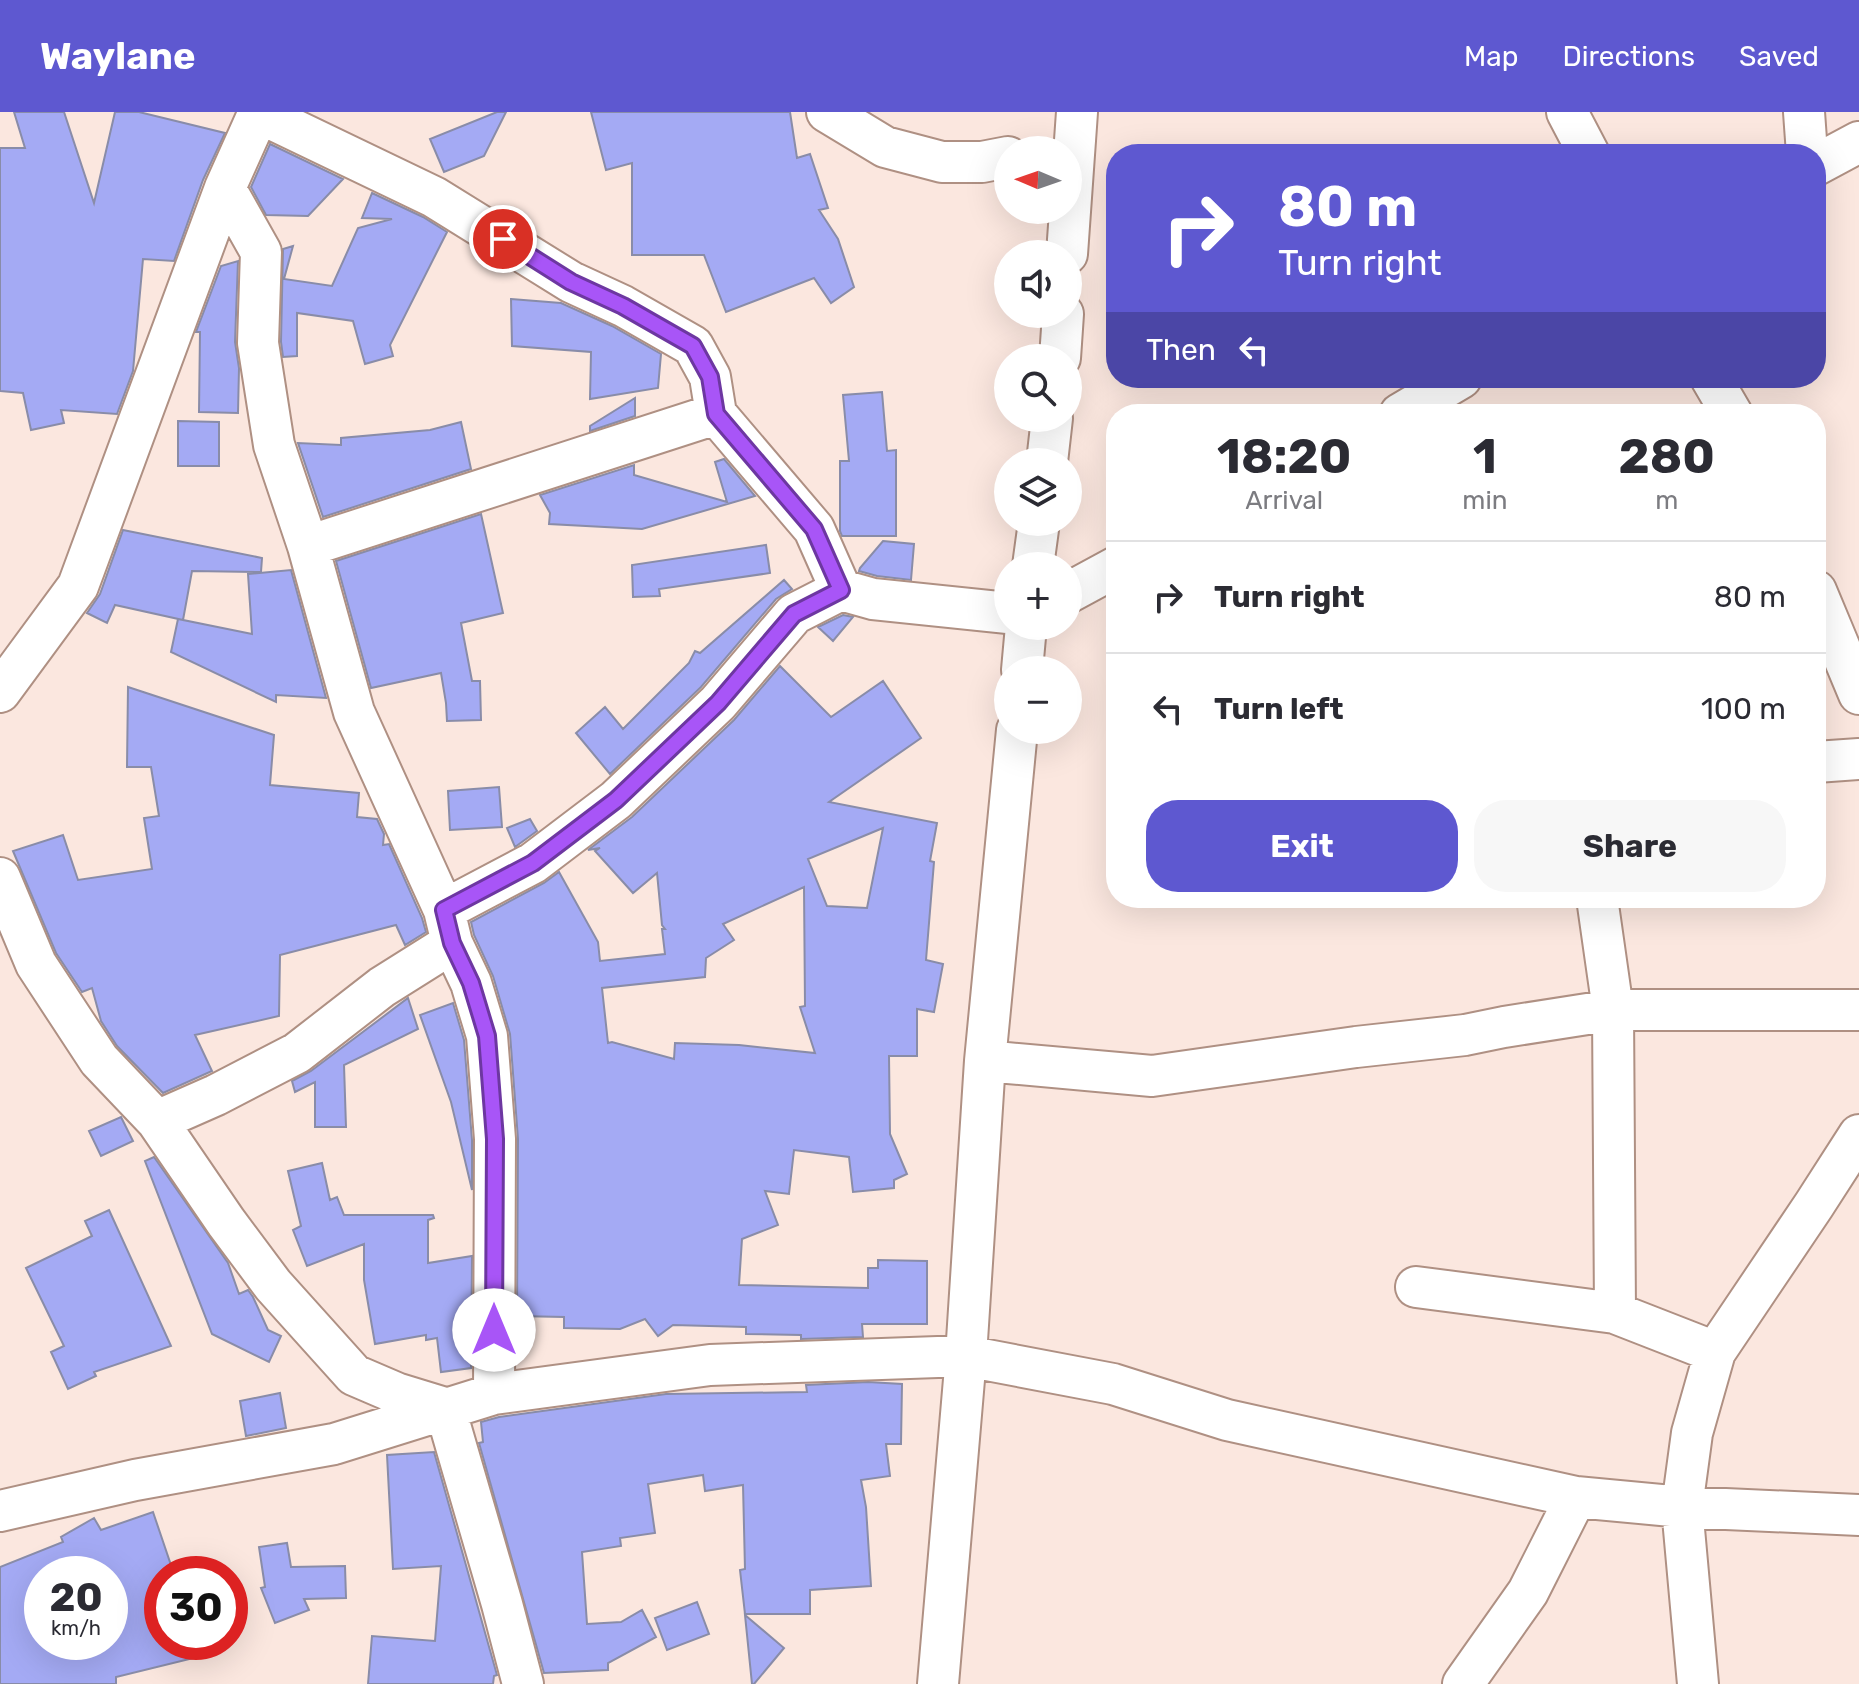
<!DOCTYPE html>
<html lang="en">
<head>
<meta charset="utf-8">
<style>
  :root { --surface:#fff; --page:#f7f7f7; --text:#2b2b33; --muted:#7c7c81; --line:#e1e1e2; --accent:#5e58d0 }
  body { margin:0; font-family:Rubik,sans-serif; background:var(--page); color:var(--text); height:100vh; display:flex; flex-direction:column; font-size:30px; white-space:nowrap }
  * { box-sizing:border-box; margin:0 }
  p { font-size:26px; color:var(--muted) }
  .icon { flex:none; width:44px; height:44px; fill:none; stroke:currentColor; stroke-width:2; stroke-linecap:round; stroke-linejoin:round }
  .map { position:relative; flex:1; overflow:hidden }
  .panel { position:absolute; left:1106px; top:292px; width:720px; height:504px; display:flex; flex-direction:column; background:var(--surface); border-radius:32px; box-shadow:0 8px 32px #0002 }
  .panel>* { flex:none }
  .guide { position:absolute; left:1106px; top:32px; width:720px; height:244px; border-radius:32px; box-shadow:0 8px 32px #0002; background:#5e58d0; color:#fff; overflow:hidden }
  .needle { width:52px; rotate:272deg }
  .buttons { position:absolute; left:994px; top:24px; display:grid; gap:16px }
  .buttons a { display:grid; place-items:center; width:88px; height:88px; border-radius:50%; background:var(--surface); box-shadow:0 8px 32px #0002; font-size:40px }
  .speed { position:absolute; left:24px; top:1444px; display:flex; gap:16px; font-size:40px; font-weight:700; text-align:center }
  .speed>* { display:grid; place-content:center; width:104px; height:104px; border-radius:50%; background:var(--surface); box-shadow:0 8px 32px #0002; line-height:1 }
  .speed small { font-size:20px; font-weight:400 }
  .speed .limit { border:12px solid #d22; background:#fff; color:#111 }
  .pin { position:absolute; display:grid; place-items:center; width:68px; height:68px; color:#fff; margin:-34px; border:4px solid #fff; border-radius:50%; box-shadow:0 2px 8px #0007 }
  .me { position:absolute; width:88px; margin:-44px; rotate:0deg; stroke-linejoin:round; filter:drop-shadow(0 0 6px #0008) }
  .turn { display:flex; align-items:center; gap:28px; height:168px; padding:0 40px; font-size:36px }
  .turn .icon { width:104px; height:104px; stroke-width:2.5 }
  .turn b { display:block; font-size:56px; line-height:68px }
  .then { display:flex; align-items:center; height:76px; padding:0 40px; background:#0003; gap:16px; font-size:30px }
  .eta { display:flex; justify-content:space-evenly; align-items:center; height:136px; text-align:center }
  .eta b { font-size:48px; font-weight:700; line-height:56px }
  .action { display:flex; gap:16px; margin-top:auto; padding:16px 40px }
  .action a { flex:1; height:92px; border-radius:32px; background:var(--accent); color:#fff; font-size:32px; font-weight:700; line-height:92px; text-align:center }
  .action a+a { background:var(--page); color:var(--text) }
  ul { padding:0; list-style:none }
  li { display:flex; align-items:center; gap:24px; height:112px; padding:0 40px; border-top:2px solid var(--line) }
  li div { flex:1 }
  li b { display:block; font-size:30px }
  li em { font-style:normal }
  header { display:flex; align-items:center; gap:48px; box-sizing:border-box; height:112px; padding:0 40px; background:var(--accent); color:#fff }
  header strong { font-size:38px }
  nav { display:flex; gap:44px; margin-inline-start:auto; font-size:28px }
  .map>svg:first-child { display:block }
</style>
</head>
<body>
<header>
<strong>Waylane</strong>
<nav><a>Map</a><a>Directions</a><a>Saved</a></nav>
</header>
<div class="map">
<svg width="1859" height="1572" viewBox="0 0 1859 1572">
  <rect width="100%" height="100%" fill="#fbe7df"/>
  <path fill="#a4aaf4" stroke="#898ca8" stroke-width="2" fill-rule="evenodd" d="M 14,0 L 64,0 L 94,91 L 115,0 L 139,0 L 225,21 L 203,68 L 174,149 L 143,147 L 133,259 L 117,302 L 61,298 L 64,311 L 31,318 L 23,281 L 0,279 L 0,36 L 25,36 Z
    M 497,0 L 506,0 L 484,44 L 444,60 L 430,27 Z
    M 591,0 L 790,0 L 797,46 L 810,42 L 828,96 L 819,98 L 838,127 L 854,175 L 831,191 L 814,166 L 726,200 L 704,143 L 632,143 L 632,51 L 606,58 Z
    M 270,32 L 343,67 L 308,104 L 266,103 L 251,75 Z
    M 372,81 L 423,105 L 447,120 L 390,233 L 393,244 L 365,252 L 353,209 L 297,201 L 297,244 L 283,245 L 281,230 L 283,137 L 293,134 L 284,167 L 332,174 L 358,116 L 392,107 L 362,106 Z
    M 238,149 L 235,230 L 239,256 L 238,301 L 199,300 L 200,220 L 196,220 L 221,154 Z
    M 511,187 L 561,191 L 612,214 L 661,242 L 658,276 L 590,287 L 591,240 L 512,234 Z
    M 882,280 L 887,339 L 896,338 L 896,424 L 842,424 L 840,419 L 840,349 L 849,349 L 843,283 Z
    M 635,286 L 635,304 L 590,319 L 590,314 Z
    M 178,309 L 219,310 L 219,354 L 178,354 Z
    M 461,310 L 471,357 L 323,405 L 298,331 L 341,333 L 341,326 L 430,318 Z
    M 724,347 L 755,384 L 642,417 L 549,412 L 550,401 L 540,383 L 634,353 L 634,363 L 727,390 L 715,350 Z
    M 481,402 L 503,501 L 461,511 L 472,569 L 480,569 L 481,608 L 447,609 L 446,591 L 441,561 L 371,576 L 336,449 Z
    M 123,418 L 262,446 L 261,460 L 192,459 L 183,508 L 115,493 L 107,511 L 87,501 L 100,482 Z
    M 883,429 L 914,432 L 911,468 L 877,464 L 859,459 L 860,456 Z
    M 766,433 L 770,461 L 659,477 L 660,484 L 633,485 L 632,453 Z
    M 291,458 L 326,586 L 276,583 L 276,590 L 171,540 L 178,507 L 252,522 L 248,462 Z
    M 784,468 L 792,477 L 776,487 L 701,575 L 610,662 L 576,621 L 605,595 L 623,617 L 689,551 L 695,539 L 700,541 Z
    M 843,503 L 853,505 L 833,529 L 818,515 Z
    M 780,554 L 831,605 L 883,569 L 921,626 L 829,690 L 937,711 L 930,749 L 934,750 L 926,848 L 943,852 L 934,900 L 917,897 L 917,944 L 889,944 L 890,1022 L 907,1062 L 894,1068 L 894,1076 L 853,1080 L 849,1045 L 794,1038 L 789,1082 L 765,1079 L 778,1113 L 742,1127 L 739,1173 L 868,1176 L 868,1156 L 878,1156 L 878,1148 L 927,1149 L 927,1212 L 862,1212 L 863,1225 L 801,1227 L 801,1223 L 746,1222 L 746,1215 L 673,1213 L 658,1224 L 645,1207 L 620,1217 L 564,1216 L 564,1205 L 517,1204 L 518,1027 L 510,922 L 493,864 L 474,823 L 471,810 L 544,771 L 559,760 L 598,830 L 600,849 L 665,842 L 662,817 L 665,817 L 662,813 L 657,761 L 633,781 L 595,739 L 600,736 L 588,738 L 632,705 L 734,608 ZM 883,716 L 867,796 L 827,794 L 808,747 ZM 804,775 L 805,894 L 800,895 L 815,941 L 739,933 L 675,931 L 674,947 L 612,930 L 608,931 L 602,876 L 705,865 L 706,846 L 734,828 L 723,812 Z
    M 128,575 L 274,623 L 270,673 L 359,681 L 357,705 L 377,707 L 384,722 L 383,733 L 389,732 L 422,806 L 426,820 L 405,833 L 396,813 L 280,843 L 279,904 L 195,923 L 212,959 L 163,981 L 117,934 L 101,909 L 92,876 L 82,880 L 56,841 L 13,739 L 63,723 L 78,768 L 152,757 L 144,706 L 159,704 L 151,655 L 127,655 Z
    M 499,675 L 502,715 L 450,718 L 448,679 Z
    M 530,707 L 537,719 L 515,735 L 507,716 Z
    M 408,886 L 418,917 L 344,953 L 346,1015 L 315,1015 L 315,970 L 295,980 L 292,969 L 311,959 Z
    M 453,891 L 464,928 L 472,1028 L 472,1078 L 451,990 L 420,903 Z
    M 121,1005 L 133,1029 L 101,1044 L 89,1019 Z
    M 154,1045 L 228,1151 L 239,1182 L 248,1178 L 253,1185 L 268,1218 L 281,1224 L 269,1250 L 212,1222 L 145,1049 Z
    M 322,1051 L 330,1088 L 337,1085 L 344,1103 L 433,1103 L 434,1106 L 428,1108 L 428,1151 L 472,1144 L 471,1256 L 441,1260 L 437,1226 L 426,1228 L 426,1223 L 375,1232 L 364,1168 L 364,1132 L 307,1154 L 293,1118 L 301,1114 L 288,1059 Z
    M 109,1098 L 171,1234 L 94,1260 L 96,1264 L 68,1277 L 51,1240 L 64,1234 L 26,1156 L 92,1124 L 85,1109 Z
    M 868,1270 L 902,1272 L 901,1332 L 886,1332 L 890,1364 L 861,1368 L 866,1395 L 871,1474 L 810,1478 L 810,1502 L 745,1502 L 740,1458 L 745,1457 L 743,1373 L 705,1379 L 703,1363 L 648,1372 L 655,1421 L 620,1426 L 621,1434 L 582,1440 L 587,1512 L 621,1510 L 642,1498 L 656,1525 L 608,1551 L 608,1558 L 544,1561 L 479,1331 L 483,1330 L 481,1310 L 499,1305 L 666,1282 L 807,1280 L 806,1273 Z
    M 280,1281 L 286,1316 L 246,1324 L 240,1289 Z
    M 434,1340 L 497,1563 L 494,1564 L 493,1572 L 368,1572 L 372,1524 L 435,1529 L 441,1454 L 393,1457 L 387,1343 Z
    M 153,1400 L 174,1462 L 162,1462 L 162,1530 L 217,1530 L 218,1540 L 116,1565 L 116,1572 L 0,1572 L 0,1455 L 63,1430 L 61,1425 L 94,1406 L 101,1418 ZM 42,1462 L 110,1462 L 110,1530 L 42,1530 Z
    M 287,1431 L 291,1455 L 345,1454 L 346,1486 L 304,1487 L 309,1498 L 275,1511 L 261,1476 L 265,1475 L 259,1435 Z
    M 697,1490 L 709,1522 L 667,1538 L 655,1506 Z
    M 745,1503 L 784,1536 L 754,1572 L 752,1572 Z"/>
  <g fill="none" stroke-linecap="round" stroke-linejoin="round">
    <defs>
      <path id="minor" d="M 827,0 L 885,35 L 942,50 L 982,50 L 1008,45
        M 1567,0 L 1589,42
        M 1804,0 L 1807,42
        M 259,1 L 434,85 L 571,170 L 623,194 L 693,234 L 710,265 L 716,302 L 814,417 L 841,478
        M 1816,53 L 1859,30
        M 225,76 L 261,140 L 258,231 L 274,333 L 308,434 L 354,600 L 444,798 L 452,831 L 471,871 L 487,924 L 495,1027 L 494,1282
        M 1067,142 L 1077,0
        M 1060,246 L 1063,202
        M 1711,266 L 1732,302
        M 1400,302 L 1461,266
        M 1047,350 L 1052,306
        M 308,434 L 716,302
        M 1033,454 L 1039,410
        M 1816,479 L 1859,582
        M 1068,481 L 1116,455
        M 1022,558 L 1026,514
        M 0,580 L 78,474 L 225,76 L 259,0
        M 1816,650 L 1859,647
        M 0,766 L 36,852 L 99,948 L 157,1009 L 226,1110 L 273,1173 L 354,1263 L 396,1281 L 445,1296
        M 1597,786 L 1613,898 L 1615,1201
        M 444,798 L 533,751 L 616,688 L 718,591 L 794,502 L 841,478 L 873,487 L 1008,501
        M 985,949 L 1152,964 L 1356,935 L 1465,923 L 1504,915 L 1613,898 L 1859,898
        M 157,1009 L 216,983 L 297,941 L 382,875 L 452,831
        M 1416,1175 L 1615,1201 L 1715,1240
        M 445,1296 L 502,1492 L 523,1572
        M 0,1399 L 135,1368 L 334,1332 L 494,1282 L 710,1253 L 966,1244 L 1113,1272 L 1227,1308 L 1576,1385 L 1682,1395 L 1859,1403
        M 938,1572 L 966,1244 L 985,949 L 1017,618
        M 1463,1572 L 1528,1480 L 1576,1385
        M 1698,1572 L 1682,1395 L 1692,1321 L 1715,1240 L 1814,1093 L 1859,1023"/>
    </defs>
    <use href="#minor" stroke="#af9083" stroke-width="44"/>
    <use href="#minor" stroke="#fff" stroke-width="40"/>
  </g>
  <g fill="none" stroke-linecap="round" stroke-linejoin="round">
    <defs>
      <path id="route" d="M 494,1218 L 495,1027 L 487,924 L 471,871 L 452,831 L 444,798 L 533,751 L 616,688 L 718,591 L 794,502 L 841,478 L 814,417 L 716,302 L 710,265 L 693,234 L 623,194 L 571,170 L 503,127"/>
    </defs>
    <use href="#route" stroke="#6d37a1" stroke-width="20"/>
    <use href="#route" stroke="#a855f7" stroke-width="14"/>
  </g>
</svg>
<div class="buttons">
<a><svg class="needle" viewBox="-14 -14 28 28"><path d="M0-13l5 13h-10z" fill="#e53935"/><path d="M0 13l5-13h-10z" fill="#7c7c81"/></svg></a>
<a><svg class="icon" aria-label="sound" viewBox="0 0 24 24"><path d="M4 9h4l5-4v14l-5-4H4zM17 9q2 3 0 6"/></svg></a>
<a><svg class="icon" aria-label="search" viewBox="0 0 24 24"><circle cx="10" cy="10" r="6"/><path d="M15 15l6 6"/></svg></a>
<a><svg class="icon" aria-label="layers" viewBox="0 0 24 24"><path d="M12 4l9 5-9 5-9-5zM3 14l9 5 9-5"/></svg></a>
<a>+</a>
<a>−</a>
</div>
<div class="speed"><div>20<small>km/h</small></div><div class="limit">30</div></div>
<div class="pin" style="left:503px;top:127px;background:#d93025"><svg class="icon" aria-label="arrive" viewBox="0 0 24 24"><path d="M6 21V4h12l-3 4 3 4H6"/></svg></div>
<svg class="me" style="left:494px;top:1218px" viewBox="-20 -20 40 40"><circle r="19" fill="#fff"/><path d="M0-13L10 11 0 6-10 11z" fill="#a855f7"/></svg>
<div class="guide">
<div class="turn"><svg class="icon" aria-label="right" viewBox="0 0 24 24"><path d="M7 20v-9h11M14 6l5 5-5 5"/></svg><div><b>80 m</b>Turn right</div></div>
<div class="then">Then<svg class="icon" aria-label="left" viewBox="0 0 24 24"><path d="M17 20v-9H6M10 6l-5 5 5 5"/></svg></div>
</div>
<section class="panel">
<div class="eta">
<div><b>18:20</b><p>Arrival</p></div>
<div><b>1</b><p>min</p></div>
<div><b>280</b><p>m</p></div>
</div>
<ul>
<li><svg class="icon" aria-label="right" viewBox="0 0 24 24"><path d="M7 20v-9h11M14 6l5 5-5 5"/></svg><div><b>Turn right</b></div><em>80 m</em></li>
<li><svg class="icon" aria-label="left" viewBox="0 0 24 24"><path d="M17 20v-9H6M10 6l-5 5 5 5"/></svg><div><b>Turn left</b></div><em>100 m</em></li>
</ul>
<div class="action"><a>Exit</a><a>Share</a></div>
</section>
</div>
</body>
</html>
